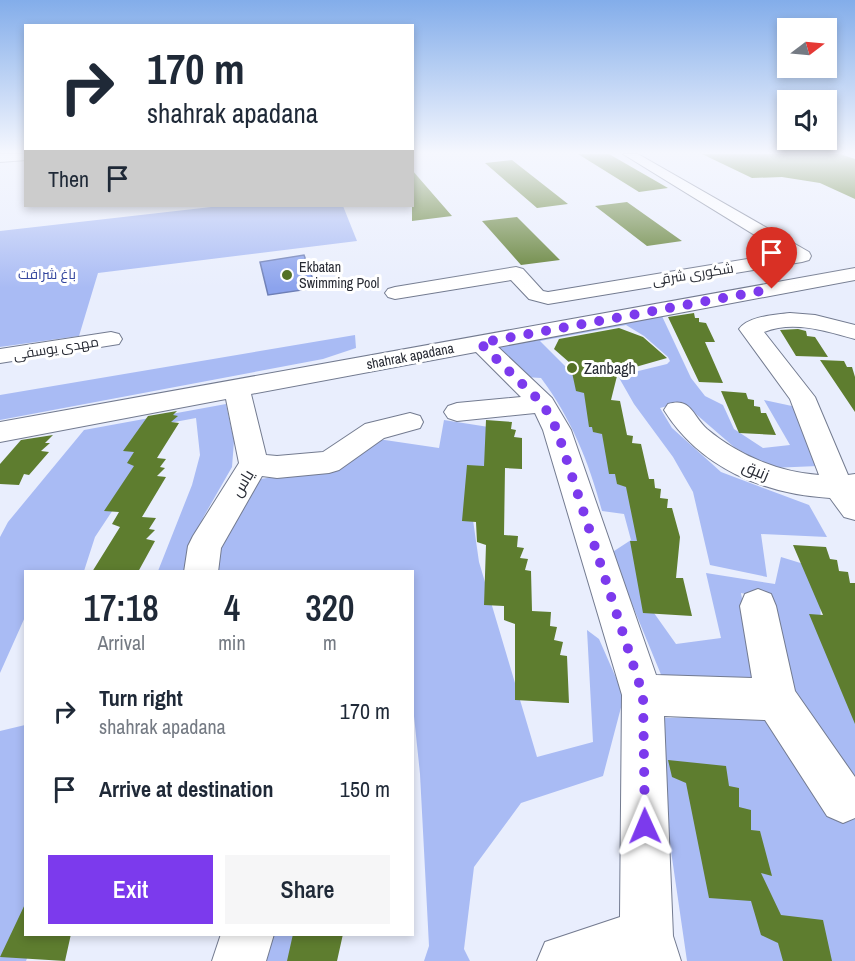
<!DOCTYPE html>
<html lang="en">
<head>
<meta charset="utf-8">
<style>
  :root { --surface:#fff; --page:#f6f6f7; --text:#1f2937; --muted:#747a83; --accent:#7c3aed }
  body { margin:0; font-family:"Archivo Narrow",Cairo,sans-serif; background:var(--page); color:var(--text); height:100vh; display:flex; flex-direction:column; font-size:22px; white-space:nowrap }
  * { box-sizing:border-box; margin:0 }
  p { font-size:20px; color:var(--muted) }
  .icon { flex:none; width:33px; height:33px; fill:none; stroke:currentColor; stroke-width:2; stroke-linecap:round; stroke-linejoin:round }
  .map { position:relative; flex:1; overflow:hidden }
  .details { position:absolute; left:24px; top:570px; width:390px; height:366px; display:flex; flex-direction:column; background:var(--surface); border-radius:0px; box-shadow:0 3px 9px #0003 }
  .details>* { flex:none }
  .hud { position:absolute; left:24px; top:24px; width:390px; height:183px; border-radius:0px; box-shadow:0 3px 9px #0003; background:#fff; color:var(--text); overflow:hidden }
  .needle { width:39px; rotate:74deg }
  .tools { position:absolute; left:777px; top:18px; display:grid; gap:12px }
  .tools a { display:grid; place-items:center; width:60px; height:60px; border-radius:0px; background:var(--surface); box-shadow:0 3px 9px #0003; font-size:30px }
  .pin { position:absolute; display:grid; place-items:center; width:51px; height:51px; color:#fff; margin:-62px -26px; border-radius:50% 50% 50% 0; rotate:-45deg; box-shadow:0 0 6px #0007 }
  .pin .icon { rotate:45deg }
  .me { position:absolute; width:66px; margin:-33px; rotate:359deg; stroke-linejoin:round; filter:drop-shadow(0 0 4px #0008) }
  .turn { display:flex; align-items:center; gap:21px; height:126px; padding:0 24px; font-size:27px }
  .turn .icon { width:78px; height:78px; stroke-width:2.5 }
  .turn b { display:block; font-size:42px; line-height:51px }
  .then { display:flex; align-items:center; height:57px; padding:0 24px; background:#0003; gap:12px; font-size:22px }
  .eta { display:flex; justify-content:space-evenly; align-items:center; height:102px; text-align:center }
  .eta b { font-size:36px; font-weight:600; line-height:42px }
  .primary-button { display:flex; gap:12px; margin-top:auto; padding:12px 24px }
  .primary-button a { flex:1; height:69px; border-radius:0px; background:var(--accent); color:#fff; font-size:24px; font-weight:600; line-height:69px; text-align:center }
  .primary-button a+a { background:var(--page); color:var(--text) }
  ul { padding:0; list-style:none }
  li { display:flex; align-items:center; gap:18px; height:78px; padding:0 24px }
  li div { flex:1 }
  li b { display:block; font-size:22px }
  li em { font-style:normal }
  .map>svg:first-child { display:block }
</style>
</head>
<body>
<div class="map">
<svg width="855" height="961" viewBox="0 0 855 961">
  <rect width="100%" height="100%" fill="#e9eefd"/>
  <path fill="#a9bbf4" d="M 220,206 L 343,206 L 357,241 L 98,273 L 79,336 L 0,347 L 0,231 Z
    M 661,314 L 691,378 L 705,396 L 723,405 L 734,429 L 763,448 L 790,445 L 764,400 L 792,406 L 809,432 L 818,466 L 771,468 L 734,447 L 682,402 L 660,408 L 672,428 L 721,472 L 809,505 L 827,537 L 761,534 L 767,577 L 710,565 L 693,492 L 673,457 L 634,404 L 618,376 L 667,364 L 670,361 L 668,357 L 644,336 L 626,325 L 540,341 L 585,386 L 592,416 L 644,507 L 654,613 L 676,644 L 721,638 L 706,573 L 775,584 L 781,557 L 820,569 L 821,640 L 855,689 L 855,790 L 793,702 L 768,599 L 741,593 L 757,682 L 662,677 L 611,553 L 631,540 L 624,514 L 602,511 C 589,462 571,418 541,378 L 525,377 L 491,346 L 625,323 Z
    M 355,335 L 356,348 L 323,359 L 0,420 L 0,395 Z
    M 226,404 L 234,441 L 232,467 L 204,516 L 191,544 L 186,571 L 158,571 L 192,485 L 200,455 L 196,418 L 148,427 L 140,469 L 95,537 L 84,571 L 26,572 L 25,617 L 0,673 L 0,537 L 8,522 L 84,430 Z
    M 444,420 L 495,428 L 472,513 L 479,562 L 537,757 L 593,742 L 587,630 L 599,639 L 624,696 L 603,776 L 521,803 L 474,867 L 464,949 L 470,961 L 424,961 L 429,946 L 420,774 L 412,697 L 412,572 L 215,571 L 221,546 L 260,479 L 338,468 L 378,439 L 439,448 Z
    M 769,716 L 855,817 L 855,961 L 687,961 L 670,844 L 661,718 Z
    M 25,725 L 26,934 L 36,935 L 26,961 L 0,961 L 0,731 Z
    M 273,935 L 318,935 L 307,961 L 266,961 Z"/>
  <path fill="#8ca3ed" stroke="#6e7fb6" stroke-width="1.5" d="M 304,255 L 316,288 L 268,295 L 260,262 Z"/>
  <path fill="#5e7d2f" d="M 578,154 L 609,154 L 668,188 L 639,192 Z
    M 702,154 L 840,154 L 855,159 L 855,199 L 820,183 L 782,177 L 752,178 Z
    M 512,160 L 568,204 L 537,208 L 485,163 Z
    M 412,170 L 452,216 L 412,221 Z
    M 627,202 L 682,241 L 647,246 L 595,206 Z
    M 517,217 L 560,260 L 521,265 L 482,221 Z
    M 694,313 L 695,318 L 699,318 L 699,322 L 706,323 L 715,342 L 705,342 L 723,383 L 699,382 L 668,317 Z
    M 619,328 L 643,337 L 667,358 L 618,372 L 611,400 L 620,401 L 627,435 L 633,436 L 632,443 L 641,444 L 649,479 L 654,479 L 655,488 L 661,489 L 660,498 L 668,499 L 667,508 L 672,508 L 680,537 L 676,578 L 683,578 L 692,616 L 643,613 L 630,541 L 637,541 L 626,487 L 617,484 L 615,474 L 609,474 L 602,434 L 593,432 L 592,427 L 589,427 L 584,393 L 576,391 L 570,363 L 554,349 L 559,339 Z
    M 798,329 L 806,331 L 807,336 L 815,337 L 828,357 L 796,356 L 780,330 Z
    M 820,360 L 844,361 L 847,367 L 852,367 L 855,377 L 855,412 Z
    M 721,391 L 746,393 L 748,399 L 754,400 L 754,406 L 760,407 L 761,413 L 766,413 L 776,435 L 739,433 Z
    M 177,411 L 173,415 L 178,416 L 171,422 L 179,423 L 157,458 L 166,459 L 160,467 L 165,468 L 157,476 L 166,477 L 142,517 L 156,518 L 149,529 L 155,530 L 146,539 L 155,541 L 138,572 L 92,572 L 120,527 L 112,524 L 119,512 L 104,511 L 134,466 L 127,463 L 134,452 L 123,451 L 148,416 Z
    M 486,420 L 512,422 L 511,429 L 516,430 L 514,437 L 522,438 L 522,469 L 505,468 L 504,535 L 518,536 L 517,547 L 524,548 L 520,558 L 528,559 L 525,570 L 531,571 L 532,611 L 551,612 L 550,626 L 557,627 L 554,640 L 563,642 L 560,655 L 567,656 L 569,703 L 515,700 L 515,624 L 504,620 L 504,606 L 484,605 L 486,545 L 477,542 L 476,522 L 462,521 L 467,465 L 484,466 Z
    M 53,435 L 45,443 L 50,443 L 41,451 L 49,452 L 29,475 L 24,474 L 19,485 L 0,484 L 0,464 L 21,440 Z
    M 793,545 L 826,547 L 830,559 L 837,560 L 839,571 L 848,572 L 850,583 L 855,583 L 855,724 L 809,614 L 823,615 Z
    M 668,760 L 726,766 L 729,786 L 739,788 L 739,807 L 751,810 L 751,830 L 760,831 L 772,876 L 761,873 L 781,915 L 823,920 L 832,961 L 783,961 L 778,943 L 761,935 L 751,901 L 709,898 L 686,783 L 672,777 Z
    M 26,902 L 26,934 L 71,934 L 65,961 L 0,957 Z
    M 293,934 L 343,934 L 337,961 L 287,961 Z"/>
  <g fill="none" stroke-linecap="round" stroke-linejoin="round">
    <defs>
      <path id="minor" d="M 0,154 L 26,154 L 26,160 L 0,162 Z
        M 623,154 L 638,154 L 809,252 L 811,256 L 809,260 L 802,262 L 548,304 L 529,299 L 511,280 L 395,299 L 388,297 L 385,293 L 388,289 L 395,287 L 516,267 L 523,269 L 543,291 L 548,292 L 784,253 Z
        M 855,268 L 855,280 L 498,347 L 552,398 L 571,430 L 656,675 L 752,678 L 740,606 L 745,594 L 758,589 L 771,594 L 776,606 L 795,691 L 855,777 L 855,818 L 843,823 L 827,816 L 765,720 L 664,716 L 673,936 L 681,961 L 537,961 L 545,942 L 620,917 L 622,695 L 543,430 L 535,413 L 457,421 L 448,418 L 444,412 L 448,406 L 457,403 L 521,397 L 476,352 L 251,394 L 266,455 L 277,456 L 323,452 L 365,424 L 410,413 L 420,416 L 423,422 L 420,428 L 384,438 L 339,470 L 329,473 L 277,478 L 262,476 L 221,548 L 218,572 L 184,572 L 188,546 L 193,536 L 239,463 L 226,399 L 0,442 L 0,422 Z
        M 790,313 L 815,315 L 855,325 L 855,339 C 825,331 794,320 764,332 L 815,397 L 848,475 L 855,474 L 855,520 L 844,517 L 830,498 C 764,494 700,468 664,410 L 668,404 C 691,397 692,415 707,429 C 738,455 778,472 819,475 L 790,399 L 739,329 C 748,316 775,315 790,313 Z
        M 111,332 L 119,334 L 122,339 L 119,344 L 0,363 L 0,349 Z
        M 221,934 L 274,934 L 266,961 L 212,961 Z"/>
    </defs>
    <use href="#minor" stroke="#737b90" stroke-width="2"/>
    <use href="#minor" fill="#fff" fill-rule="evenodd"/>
  </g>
  <linearGradient id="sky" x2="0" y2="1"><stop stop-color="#83adea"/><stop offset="0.53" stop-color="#f5f7fe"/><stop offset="1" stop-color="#f5f7fe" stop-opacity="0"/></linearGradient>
  <rect width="855" height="288" fill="url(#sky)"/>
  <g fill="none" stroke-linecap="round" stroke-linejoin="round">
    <path stroke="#7c3aed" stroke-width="10" stroke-dasharray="0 18" d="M 645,826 L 643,695 L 557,430 L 543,404 L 480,343 L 772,289"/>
  </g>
  <g fill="#547126" stroke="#fff" stroke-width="2">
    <circle cx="287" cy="275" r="6"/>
    <circle cx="572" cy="368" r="6"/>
  </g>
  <g text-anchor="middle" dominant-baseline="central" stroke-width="6" stroke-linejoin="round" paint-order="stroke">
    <g font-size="14" fill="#282b34" stroke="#fff" text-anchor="start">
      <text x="299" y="267">Ekbatan<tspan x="299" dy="16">Swimming Pool</tspan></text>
    </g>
    <g font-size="14" fill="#36489f" stroke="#fff">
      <text x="47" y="274">باغ شرافت</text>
    </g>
    <g font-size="14" fill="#282b34" stroke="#fff">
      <text transform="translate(693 274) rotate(-9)">شکوری شرقی</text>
      <text transform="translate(56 348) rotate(-9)">مهدی یوسفی</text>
      <text transform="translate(410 356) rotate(-11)">shahrak apadana</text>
    </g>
    <g font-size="16" fill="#282b34" stroke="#fff" text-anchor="start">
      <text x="584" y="368">Zanbagh</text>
    </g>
    <g font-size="16" fill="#282b34" stroke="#fff">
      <text transform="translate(756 470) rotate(23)">زنبق</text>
      <text transform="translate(242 483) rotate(-59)">یاس</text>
    </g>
  </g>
</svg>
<div class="tools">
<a><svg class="needle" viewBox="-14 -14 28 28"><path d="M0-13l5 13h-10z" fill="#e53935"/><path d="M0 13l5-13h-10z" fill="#747a83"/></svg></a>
<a><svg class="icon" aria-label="sound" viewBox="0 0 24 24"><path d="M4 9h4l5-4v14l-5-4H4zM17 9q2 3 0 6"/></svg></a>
</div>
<div class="pin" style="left:772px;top:289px;background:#d93025"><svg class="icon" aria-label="arrive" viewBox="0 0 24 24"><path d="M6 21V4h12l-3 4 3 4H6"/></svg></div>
<svg class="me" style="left:645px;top:826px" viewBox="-20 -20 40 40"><path d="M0-17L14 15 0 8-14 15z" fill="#7c3aed" stroke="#fff" stroke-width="4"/></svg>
<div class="hud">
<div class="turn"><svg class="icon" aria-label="right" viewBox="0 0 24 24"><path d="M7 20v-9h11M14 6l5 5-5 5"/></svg><div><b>170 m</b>shahrak apadana</div></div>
<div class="then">Then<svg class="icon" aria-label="arrive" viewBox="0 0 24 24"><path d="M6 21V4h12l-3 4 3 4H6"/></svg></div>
</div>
<section class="details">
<div class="eta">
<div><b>17:18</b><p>Arrival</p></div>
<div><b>4</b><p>min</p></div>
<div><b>320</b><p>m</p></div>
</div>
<ul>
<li><svg class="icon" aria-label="right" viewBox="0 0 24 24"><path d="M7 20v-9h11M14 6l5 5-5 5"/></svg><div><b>Turn right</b><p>shahrak apadana</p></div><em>170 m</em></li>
<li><svg class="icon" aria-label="arrive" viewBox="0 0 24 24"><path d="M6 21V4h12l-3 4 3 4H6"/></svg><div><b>Arrive at destination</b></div><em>150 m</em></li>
</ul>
<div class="primary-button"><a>Exit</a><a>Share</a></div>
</section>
</div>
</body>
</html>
